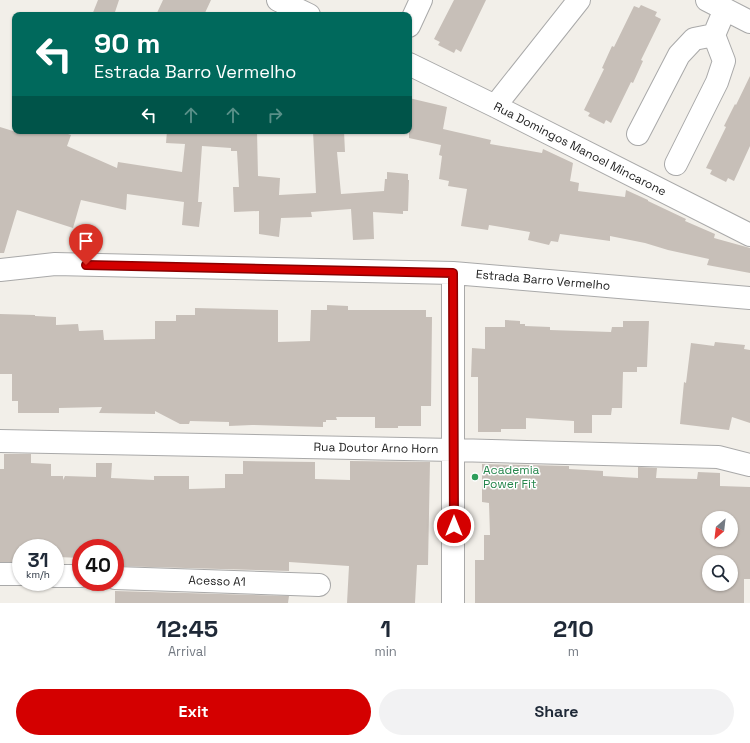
<!DOCTYPE html>
<html lang="en">
<head>
<meta charset="utf-8">
<style>
  :root { --surface:#fff; --page:#f2f2f3; --text:#1f2937; --muted:#747a83; --accent:#d40000 }
  body { margin:0; font-family:"Space Grotesk",sans-serif; background:var(--page); color:var(--text); height:100vh; display:flex; flex-direction:column; font-size:15px; white-space:nowrap }
  * { box-sizing:border-box; margin:0 }
  p { font-size:13px; color:var(--muted) }
  .icon { flex:none; width:22px; height:22px; fill:none; stroke:currentColor; stroke-width:2; stroke-linecap:round; stroke-linejoin:round }
  .map { position:relative; height:603px; overflow:hidden }
  .drawer { display:flex; flex-direction:column; background:var(--surface); flex:1 }
  .drawer>* { flex:none }
  .guide { position:absolute; left:12px; top:12px; width:400px; height:122px; border-radius:8px; box-shadow:0 1px 3px #0004; background:#00695c; color:#fff; overflow:hidden }
  .needle { width:26px; rotate:208deg }
  .fabs { position:absolute; left:702px; top:511px; display:grid; gap:8px }
  .fabs a { display:grid; place-items:center; width:36px; height:36px; border-radius:50%; background:var(--surface); box-shadow:0 1px 3px #0004; font-size:20px }
  .speed { position:absolute; left:12px; top:539px; display:flex; gap:8px; font-size:20px; font-weight:700; text-align:center }
  .speed>* { display:grid; place-content:center; width:52px; height:52px; border-radius:50%; background:var(--surface); box-shadow:0 1px 3px #0004; line-height:1 }
  .speed small { font-size:10px; font-weight:400 }
  .speed .limit { border:6px solid #d22; background:#fff; color:#111 }
  .pin { position:absolute; display:grid; place-items:center; width:34px; height:34px; color:#fff; margin:-41px -17px; border-radius:50% 50% 50% 0; rotate:-45deg; box-shadow:0 0 4px #0007 }
  .pin .icon { rotate:45deg }
  .me { position:absolute; width:44px; margin:-22px; rotate:0deg; stroke-linejoin:round; filter:drop-shadow(0 0 3px #0008) }
  .turn { display:flex; align-items:center; gap:14px; height:84px; padding:0 16px; font-size:18px }
  .turn .icon { width:52px; height:52px; stroke-width:2.5 }
  .turn b { display:block; font-size:28px; line-height:34px }
  .lanes { display:flex; align-items:center; height:38px; padding:0 16px; background:#0003; justify-content:center; gap:20px; direction:ltr }
  .lanes .off { opacity:.35 }
  .eta { display:flex; justify-content:space-evenly; align-items:center; height:68px; text-align:center }
  .eta b { font-size:24px; font-weight:600; line-height:28px }
  .primary-button { display:flex; gap:8px; margin-top:auto; padding:8px 16px }
  .primary-button a { flex:1; height:46px; border-radius:24px; background:var(--accent); color:#fff; font-size:16px; font-weight:600; line-height:46px; text-align:center }
  .primary-button a+a { background:var(--page); color:var(--text) }
  .map>svg:first-child { display:block }
</style>
</head>
<body>
<div class="map">
<svg width="750" height="603" viewBox="0 0 750 603">
  <rect width="100%" height="100%" fill="#f2efe9"/>
  <path fill="#c7bfb8" fill-rule="evenodd" d="M 98,0 L 119,0 L 114,15 L 92,15 Z
    M 163,0 L 211,0 L 204,15 L 156,15 Z
    M 454,0 L 486,0 L 461,52 L 456,49 L 454,53 L 438,45 L 440,42 L 434,39 Z
    M 641,5 L 657,12 L 655,16 L 661,19 L 641,60 L 643,61 L 633,83 L 631,82 L 611,123 L 606,120 L 604,124 L 588,116 L 590,113 L 584,110 L 604,69 L 602,68 L 612,46 L 614,47 L 634,6 L 639,8 Z
    M 750,76 L 750,146 L 734,181 L 728,178 L 726,182 L 710,174 L 712,170 L 706,168 L 726,127 L 724,126 L 735,104 L 736,105 Z
    M 409,98 L 447,107 L 443,129 L 491,140 L 490,144 L 542,153 L 543,149 L 573,163 L 570,181 L 579,183 L 578,191 L 625,197 L 626,190 L 648,200 L 648,201 L 686,219 L 685,221 L 715,234 L 714,238 L 750,248 L 750,273 L 707,265 L 709,259 L 668,250 L 645,243 L 610,236 L 610,241 L 560,234 L 558,242 L 551,241 L 549,245 L 528,240 L 530,232 L 489,225 L 488,230 L 461,226 L 467,189 L 448,186 L 449,181 L 439,179 L 442,156 L 439,155 L 441,145 L 409,138 Z
    M 0,127 L 13,131 L 59,131 L 71,135 L 67,146 L 117,168 L 118,162 L 182,172 L 185,144 L 166,143 L 167,131 L 257,131 L 258,176 L 280,178 L 279,195 L 316,193 L 313,131 L 344,131 L 345,152 L 337,152 L 341,194 L 384,191 L 385,179 L 387,179 L 387,172 L 408,174 L 408,180 L 409,180 L 408,211 L 403,211 L 403,214 L 373,212 L 374,239 L 353,240 L 351,209 L 311,212 L 312,217 L 281,218 L 279,237 L 259,234 L 259,211 L 234,212 L 233,187 L 239,187 L 237,151 L 231,151 L 231,148 L 202,146 L 198,202 L 202,202 L 199,227 L 182,225 L 184,202 L 127,194 L 126,210 L 81,200 L 73,228 L 17,210 L 4,253 L 0,253 Z
    M 327,305 L 348,306 L 348,310 L 426,310 L 426,317 L 432,317 L 431,406 L 421,406 L 421,426 L 398,426 L 398,428 L 375,428 L 375,417 L 336,417 L 337,420 L 326,420 L 326,422 L 323,422 L 323,427 L 252,425 L 229,426 L 229,422 L 190,421 L 189,424 L 180,424 L 155,411 L 155,414 L 99,413 L 102,407 L 59,408 L 59,413 L 18,413 L 18,401 L 12,401 L 12,374 L 0,374 L 0,314 L 35,315 L 35,316 L 56,317 L 56,325 L 78,324 L 79,331 L 103,330 L 104,340 L 155,339 L 155,321 L 176,321 L 176,315 L 195,315 L 195,308 L 278,310 L 278,342 L 310,341 L 311,310 L 327,310 Z
    M 505,320 L 520,321 L 520,324 L 525,324 L 525,326 L 550,327 L 550,330 L 611,332 L 612,327 L 623,327 L 623,321 L 649,321 L 647,367 L 637,367 L 637,372 L 623,372 L 622,408 L 612,408 L 611,415 L 592,415 L 592,433 L 574,433 L 574,421 L 526,418 L 526,429 L 501,429 L 501,432 L 478,432 L 478,377 L 471,377 L 472,348 L 485,349 L 485,327 L 505,327 Z
    M 715,342 L 745,345 L 744,349 L 750,350 L 750,423 L 732,417 L 729,430 L 680,424 L 684,382 L 686,383 L 691,343 L 714,346 Z
    M 4,454 L 31,454 L 31,463 L 51,464 L 51,476 L 63,476 L 63,480 L 65,476 L 96,477 L 96,463 L 112,463 L 111,478 L 154,480 L 154,476 L 189,476 L 189,489 L 225,488 L 225,474 L 243,474 L 243,461 L 315,462 L 315,479 L 350,480 L 350,461 L 430,462 L 428,565 L 417,565 L 415,603 L 347,603 L 349,566 L 289,562 L 289,571 L 115,566 L 115,548 L 81,548 L 81,558 L 58,557 L 58,548 L 20,548 L 19,562 L 0,562 L 0,469 L 4,469 Z
    M 482,464 L 569,466 L 569,469 L 603,471 L 603,476 L 638,478 L 638,467 L 657,468 L 656,478 L 697,479 L 698,472 L 720,473 L 720,486 L 750,487 L 750,579 L 744,579 L 744,603 L 475,603 L 475,560 L 484,560 L 484,535 L 490,535 L 489,503 L 482,502 ZM 709,518 L 731,518 L 731,540 L 709,540 ZM 709,562 L 731,562 L 731,584 L 709,584 Z
    M 115,591 L 289,596 L 288,603 L 115,603 Z"/>
  <g fill="none" stroke-linecap="round" stroke-linejoin="round">
    <defs>
      <path id="minor" d="M 278,0 L 309,15
        M 707,0 L 750,22
        M 409,26 L 421,0
        M 409,64 L 495,106 L 750,235
        M 495,106 L 579,0
        M 638,134 L 679,55 L 694,39 L 714,35
        M 676,164 L 717,82 L 724,61 L 714,35 L 725,9
        M 0,270 L 55,264 L 453,273 L 750,298
        M 453,273 L 453,603
        M 0,441 L 454,450 L 718,457 L 750,465
        M 0,574 L 21,574
        M 55,576 L 81,576
        M 115,578 L 319,585"/>
    </defs>
    <use href="#minor" stroke="#a9a9a9" stroke-width="24"/>
    <use href="#minor" stroke="#fff" stroke-width="22"/>
  </g>
  <g fill="none" stroke-linecap="round" stroke-linejoin="round">
    <defs>
      <path id="route" d="M 86,265 L 453,273 L 454,526"/>
    </defs>
    <use href="#route" stroke="#8a0000" stroke-width="10"/>
    <use href="#route" stroke="#d40000" stroke-width="7"/>
  </g>
  <circle fill="#2e9e5b" stroke="#fff" stroke-width="1.5" cx="475" cy="477" r="4"/>
  <g text-anchor="middle" dominant-baseline="central" stroke-width="3" stroke-linejoin="round" paint-order="stroke">
    <g font-size="12" fill="#222" stroke="#fff">
      <text transform="translate(580 149) rotate(27)">Rua Domingos Manoel Mincarone</text>
      <text transform="translate(543 280) rotate(5)">Estrada Barro Vermelho</text>
      <text transform="translate(376 448) rotate(1)">Rua Doutor Arno Horn</text>
      <text transform="translate(217 581) rotate(2)">Acesso A1</text>
    </g>
    <g font-size="12" fill="#27864d" stroke="#fff" text-anchor="start">
      <text x="483" y="470">Academia<tspan x="483" dy="14">Power Fit</tspan></text>
    </g>
  </g>
</svg>
<div class="fabs">
<a><svg class="needle" viewBox="-14 -14 28 28"><path d="M0-13l5 13h-10z" fill="#e53935"/><path d="M0 13l5-13h-10z" fill="#747a83"/></svg></a>
<a><svg class="icon" aria-label="search" viewBox="0 0 24 24"><circle cx="10" cy="10" r="6"/><path d="M15 15l6 6"/></svg></a>
</div>
<div class="speed"><div>31<small>km/h</small></div><div class="limit">40</div></div>
<div class="pin" style="left:86px;top:265px;background:#d93025"><svg class="icon" aria-label="arrive" viewBox="0 0 24 24"><path d="M6 21V4h12l-3 4 3 4H6"/></svg></div>
<svg class="me" style="left:454px;top:526px" viewBox="-20 -20 40 40"><circle r="17" fill="#d40000" stroke="#fff" stroke-width="3"/><path d="M0-11L8 9 0 5-8 9z" fill="#fff"/></svg>
<div class="guide">
<div class="turn"><svg class="icon" aria-label="left" viewBox="0 0 24 24"><path d="M17 20v-9H6M10 6l-5 5 5 5"/></svg><div><b>90 m</b>Estrada Barro Vermelho</div></div>
<div class="lanes"><svg class="icon" aria-label="left" viewBox="0 0 24 24"><path d="M17 20v-9H6M10 6l-5 5 5 5"/></svg><svg class="icon off" aria-label="ahead" viewBox="0 0 24 24"><path d="M12 20V5M6 11l6-6 6 6"/></svg><svg class="icon off" aria-label="ahead" viewBox="0 0 24 24"><path d="M12 20V5M6 11l6-6 6 6"/></svg><svg class="icon off" aria-label="right" viewBox="0 0 24 24"><path d="M7 20v-9h11M14 6l5 5-5 5"/></svg></div>
</div>
</div>
<section class="drawer">
<div class="eta">
<div><b>12:45</b><p>Arrival</p></div>
<div><b>1</b><p>min</p></div>
<div><b>210</b><p>m</p></div>
</div>
<div class="primary-button"><a>Exit</a><a>Share</a></div>
</section>
</body>
</html>
